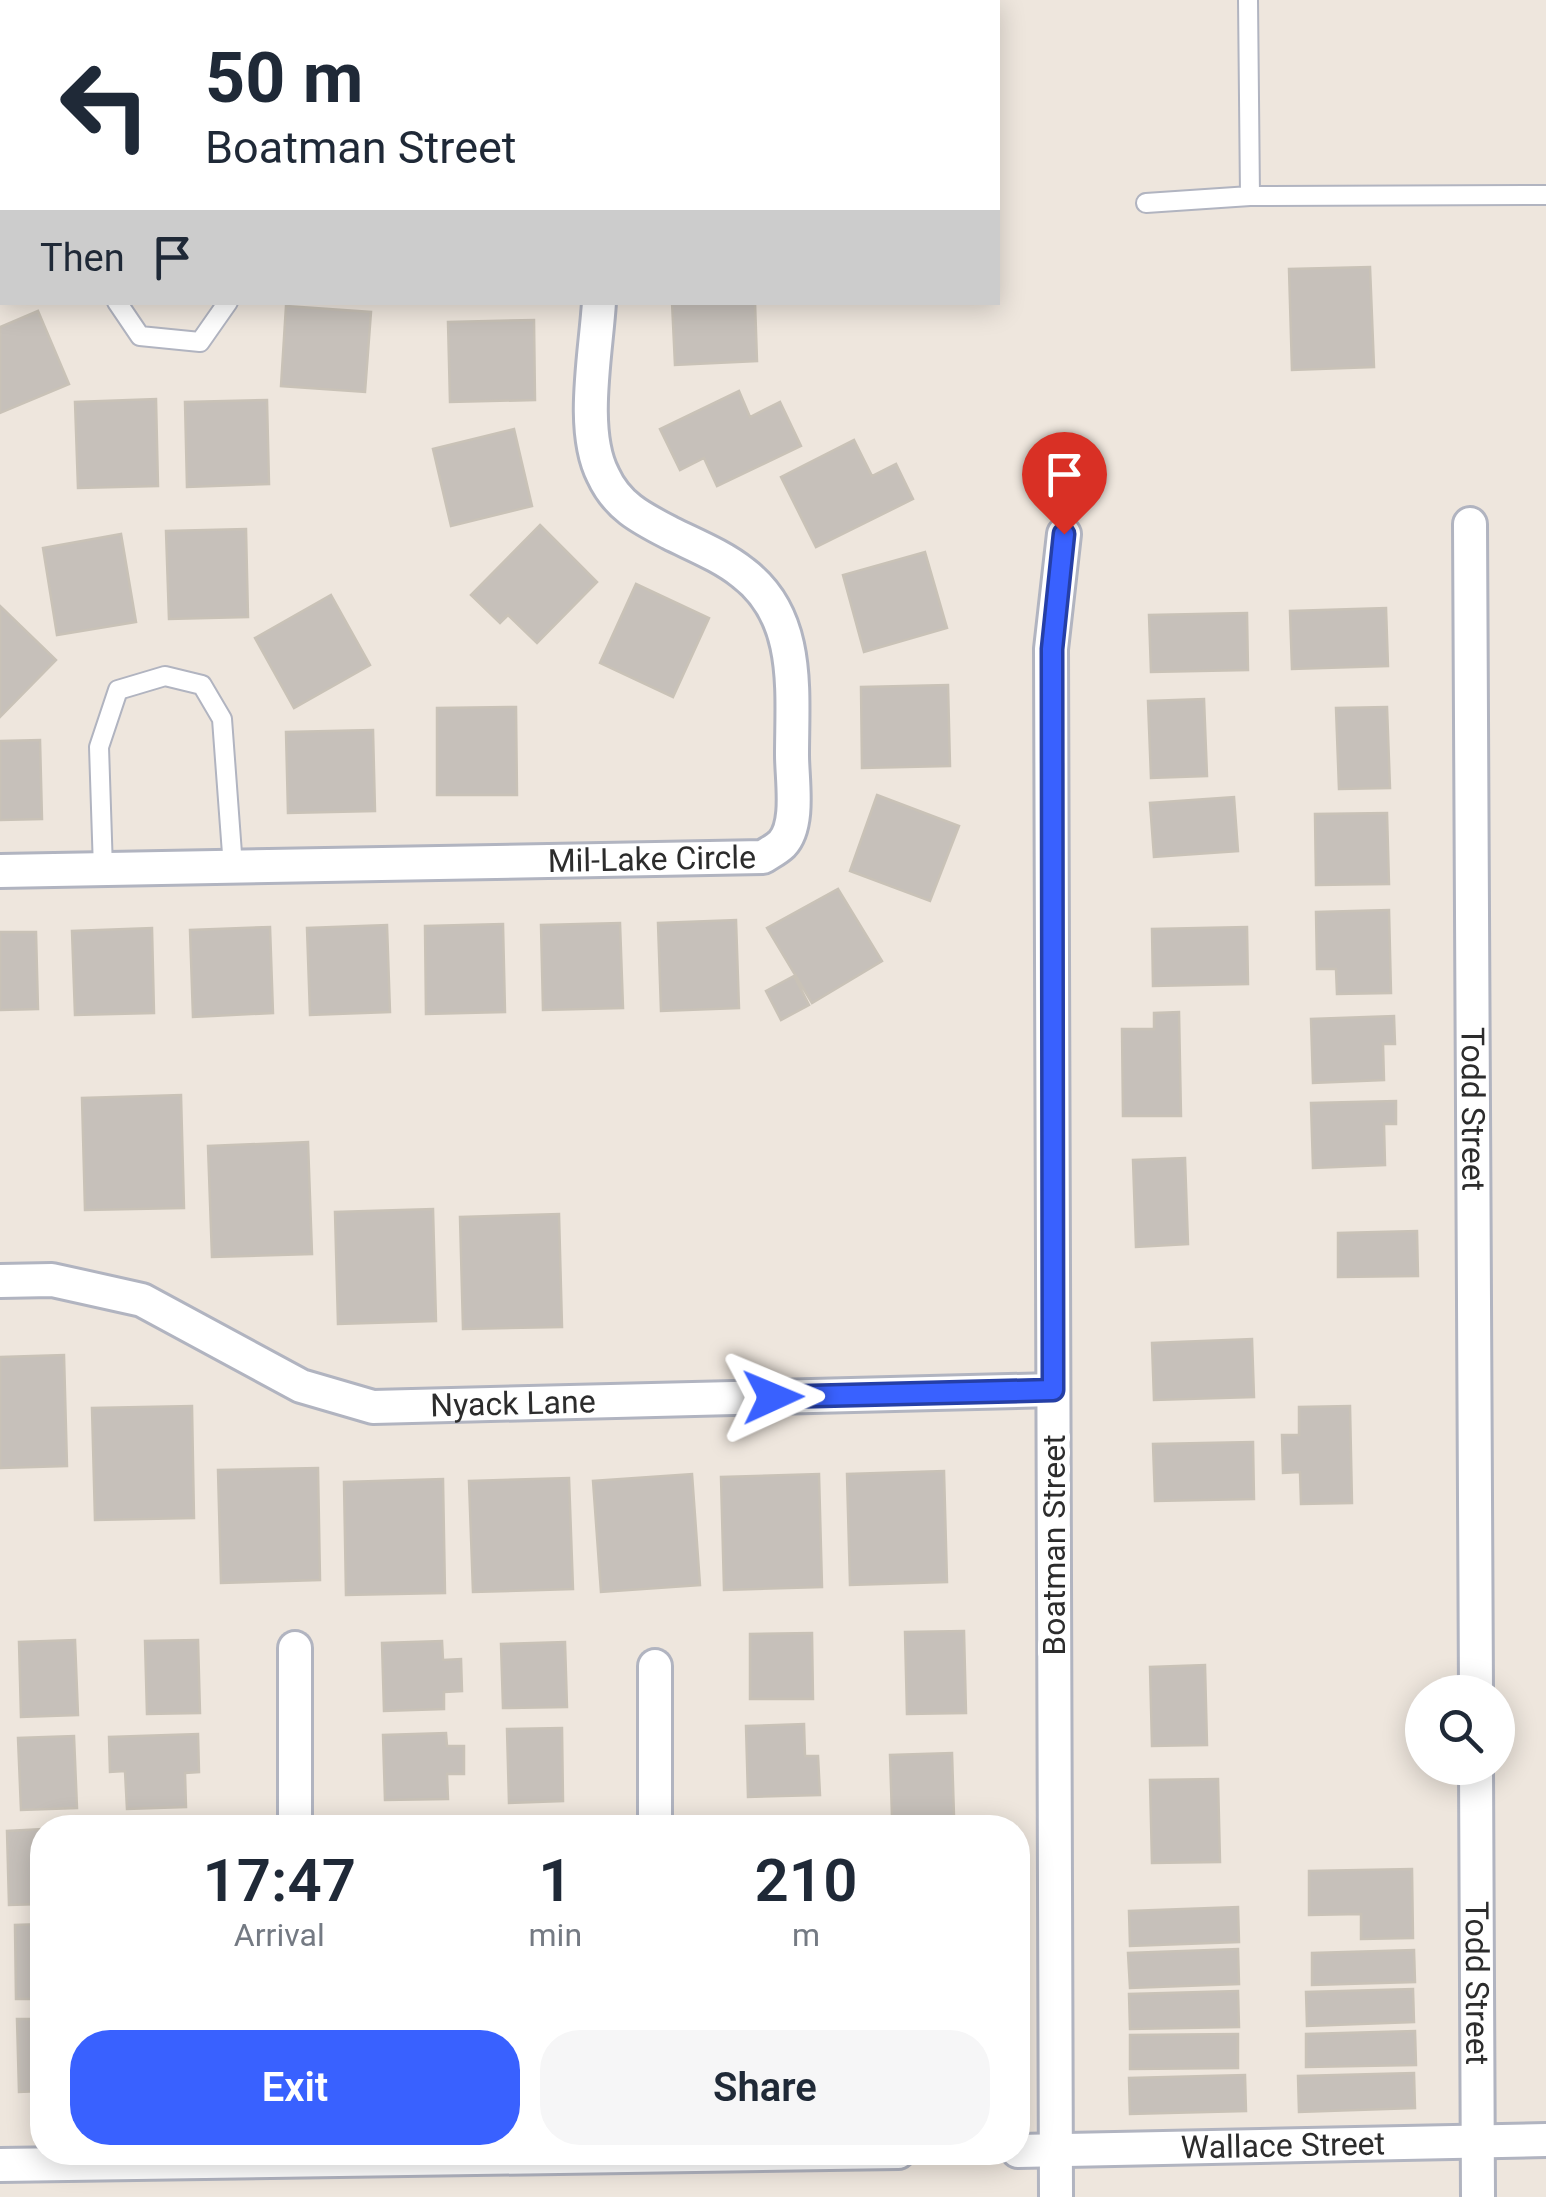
<!DOCTYPE html>
<html lang="en">
<head>
<meta charset="utf-8">
<style>
  :root { --surface:#fff; --page:#f6f6f7; --text:#1f2937; --muted:#747a83; --accent:#3961ff }
  body { margin:0; font-family:Roboto,sans-serif; background:var(--page); color:var(--text); height:100vh; display:flex; flex-direction:column; font-size:38px; white-space:nowrap }
  * { box-sizing:border-box; margin:0 }
  p { font-size:32px; color:var(--muted) }
  .icon { flex:none; width:55px; height:55px; fill:none; stroke:currentColor; stroke-width:2; stroke-linecap:round; stroke-linejoin:round }
  .map { position:relative; flex:1; overflow:hidden }
  .side { position:absolute; left:30px; top:1815px; width:1000px; height:350px; display:flex; flex-direction:column; background:var(--surface); border-radius:40px; box-shadow:0 5px 25px #0003 }
  .side>* { flex:none }
  .guide { position:absolute; left:0px; top:0px; width:1000px; height:305px; box-shadow:0 5px 25px #0003; background:#fff; color:var(--text); overflow:hidden }
  .controls { position:absolute; left:1405px; top:1675px; display:grid; gap:20px }
  .controls a { display:grid; place-items:center; width:110px; height:110px; border-radius:50%; background:var(--surface); box-shadow:0 5px 25px #0003; font-size:50px }
  .pin { position:absolute; display:grid; place-items:center; width:85px; height:85px; color:#fff; margin:-102px -42px; border-radius:50% 50% 50% 0; rotate:-45deg; box-shadow:0 0 10px #0007 }
  .pin .icon { rotate:45deg }
  .me { position:absolute; width:110px; margin:-55px; rotate:89deg; stroke-linejoin:round; filter:drop-shadow(0 0 8px #0008) }
  .turn { display:flex; align-items:center; gap:35px; height:210px; padding:0 40px; font-size:45px }
  .turn .icon { width:130px; height:130px; stroke-width:2.5 }
  .turn b { display:block; font-size:70px; line-height:85px }
  .then { display:flex; align-items:center; height:95px; padding:0 40px; background:#0003; gap:20px; font-size:38px }
  .eta { display:flex; justify-content:space-evenly; align-items:center; height:170px; text-align:center }
  .eta b { font-size:60px; font-weight:600; line-height:70px }
  .action { display:flex; gap:20px; margin-top:auto; padding:20px 40px }
  .action a { flex:1; height:115px; border-radius:40px; background:var(--accent); color:#fff; font-size:40px; font-weight:600; line-height:115px; text-align:center }
  .action a+a { background:var(--page); color:var(--text) }
  .map>svg:first-child { display:block }
</style>
</head>
<body>
<div class="map">
<svg width="1546" height="2197" viewBox="0 0 1546 2197">
  <rect width="100%" height="100%" fill="#eee6dd"/>
  <path fill="#c6c0ba" stroke="#c9c2b7" stroke-width="2.5" d="M 0,0 L 27,2 L 2,2 L 0,86 Z
    M 1370,267 L 1374,367 L 1292,370 L 1289,269 Z
    M 672,302 L 755,302 L 757,361 L 675,365 Z
    M 286,306 L 371,312 L 365,392 L 281,386 Z
    M 38,311 L 69,384 L 0,413 L 0,327 Z
    M 534,320 L 535,400 L 450,402 L 448,322 Z
    M 739,391 L 750,417 L 780,402 L 801,446 L 717,486 L 704,458 L 680,470 L 660,429 Z
    M 156,399 L 158,486 L 78,488 L 75,402 Z
    M 267,400 L 269,484 L 187,487 L 185,402 Z
    M 514,429 L 532,506 L 451,526 L 433,449 Z
    M 854,440 L 872,476 L 896,464 L 913,499 L 816,547 L 781,477 Z
    M 540,525 L 597,582 L 537,643 L 508,615 L 500,623 L 471,595 Z
    M 246,529 L 248,617 L 169,619 L 166,531 Z
    M 121,534 L 136,622 L 57,635 L 43,548 Z
    M 925,552 L 947,628 L 864,652 L 843,575 Z
    M 636,584 L 709,618 L 673,697 L 600,663 Z
    M 331,595 L 370,665 L 294,708 L 255,638 Z
    M 0,606 L 56,660 L 0,717 Z
    M 1386,608 L 1388,666 L 1292,669 L 1290,611 Z
    M 1247,613 L 1248,670 L 1151,672 L 1149,615 Z
    M 948,685 L 950,766 L 862,768 L 861,687 Z
    M 1204,699 L 1207,776 L 1151,778 L 1148,701 Z
    M 516,707 L 517,795 L 437,795 L 437,708 Z
    M 1387,707 L 1390,788 L 1339,789 L 1336,708 Z
    M 373,730 L 375,811 L 288,813 L 286,732 Z
    M 40,740 L 42,819 L 0,820 L 0,741 Z
    M 877,795 L 959,826 L 930,901 L 850,871 Z
    M 1234,797 L 1238,851 L 1154,857 L 1150,803 Z
    M 1387,813 L 1389,884 L 1316,885 L 1315,814 Z
    M 838,889 L 882,961 L 812,1003 L 767,928 Z
    M 1389,910 L 1391,993 L 1337,994 L 1336,969 L 1317,969 L 1316,912 Z
    M 736,920 L 739,1008 L 661,1011 L 658,923 Z
    M 620,923 L 623,1008 L 543,1010 L 541,925 Z
    M 503,924 L 505,1012 L 426,1014 L 425,926 Z
    M 387,925 L 390,1012 L 310,1015 L 307,928 Z
    M 270,927 L 273,1013 L 193,1017 L 190,930 Z
    M 1247,927 L 1248,984 L 1153,986 L 1152,929 Z
    M 152,928 L 154,1013 L 75,1015 L 72,931 Z
    M 0,932 L 36,932 L 38,1009 L 0,1010 Z
    M 794,976 L 809,1005 L 781,1020 L 766,991 Z
    M 1179,1012 L 1181,1116 L 1123,1116 L 1122,1029 L 1154,1029 L 1154,1013 Z
    M 1394,1016 L 1395,1044 L 1383,1044 L 1384,1080 L 1313,1083 L 1311,1019 Z
    M 181,1095 L 184,1208 L 85,1210 L 82,1098 Z
    M 1396,1101 L 1396,1124 L 1384,1124 L 1385,1165 L 1313,1168 L 1311,1103 Z
    M 308,1142 L 312,1254 L 212,1257 L 208,1146 Z
    M 1185,1158 L 1188,1244 L 1136,1247 L 1133,1160 Z
    M 433,1209 L 436,1321 L 338,1324 L 335,1212 Z
    M 559,1214 L 562,1327 L 463,1329 L 460,1217 Z
    M 1417,1231 L 1418,1276 L 1338,1277 L 1338,1233 Z
    M 1252,1339 L 1254,1397 L 1154,1400 L 1152,1343 Z
    M 64,1355 L 67,1466 L 0,1468 L 0,1357 Z
    M 192,1406 L 194,1518 L 95,1520 L 92,1408 Z
    M 1350,1406 L 1352,1503 L 1301,1504 L 1300,1472 L 1283,1473 L 1282,1435 L 1299,1435 L 1299,1407 Z
    M 1253,1442 L 1254,1499 L 1155,1501 L 1153,1444 Z
    M 318,1468 L 320,1580 L 221,1583 L 218,1470 Z
    M 944,1471 L 947,1582 L 850,1585 L 847,1474 Z
    M 692,1474 L 700,1585 L 601,1592 L 593,1481 Z
    M 819,1474 L 822,1587 L 724,1590 L 721,1477 Z
    M 569,1478 L 573,1589 L 473,1592 L 469,1481 Z
    M 443,1479 L 445,1593 L 346,1595 L 344,1482 Z
    M 964,1631 L 966,1713 L 907,1714 L 905,1632 Z
    M 812,1633 L 813,1699 L 750,1699 L 750,1634 Z
    M 75,1640 L 78,1715 L 21,1717 L 19,1642 Z
    M 198,1640 L 200,1713 L 147,1714 L 145,1641 Z
    M 442,1641 L 443,1660 L 461,1659 L 462,1691 L 444,1692 L 444,1709 L 384,1711 L 382,1643 Z
    M 565,1642 L 567,1707 L 503,1708 L 501,1644 Z
    M 1205,1665 L 1207,1745 L 1152,1746 L 1150,1667 Z
    M 804,1724 L 805,1756 L 818,1756 L 820,1795 L 748,1797 L 746,1726 Z
    M 562,1728 L 563,1801 L 509,1803 L 507,1729 Z
    M 446,1733 L 447,1746 L 464,1746 L 464,1774 L 447,1774 L 448,1799 L 385,1800 L 383,1735 Z
    M 198,1734 L 199,1772 L 185,1773 L 186,1807 L 127,1809 L 125,1771 L 110,1772 L 109,1737 Z
    M 74,1736 L 77,1808 L 21,1810 L 18,1738 Z
    M 952,1753 L 954,1816 L 892,1817 L 890,1755 Z
    M 1218,1779 L 1220,1862 L 1152,1863 L 1150,1780 Z
    M 816,1818 L 817,1828 L 758,1828 L 758,1819 Z
    M 561,1821 L 561,1828 L 503,1828 L 503,1823 Z
    M 444,1822 L 445,1828 L 387,1828 L 387,1824 Z
    M 42,1829 L 42,1904 L 9,1905 L 7,1831 Z
    M 1412,1869 L 1413,1938 L 1361,1939 L 1361,1914 L 1309,1915 L 1309,1871 Z
    M 1238,1907 L 1239,1942 L 1130,1946 L 1129,1911 Z
    M 42,1924 L 42,1999 L 16,1999 L 15,1925 Z
    M 1238,1949 L 1239,1984 L 1130,1988 L 1128,1953 Z
    M 1414,1950 L 1415,1982 L 1312,1985 L 1312,1953 Z
    M 1413,1989 L 1414,2022 L 1307,2026 L 1306,1992 Z
    M 1238,1991 L 1239,2027 L 1130,2029 L 1129,1994 Z
    M 17,2019 L 42,2019 L 42,2091 L 19,2092 Z
    M 1415,2031 L 1416,2065 L 1306,2067 L 1306,2034 Z
    M 1238,2034 L 1238,2068 L 1130,2069 L 1130,2035 Z
    M 1414,2073 L 1415,2108 L 1299,2112 L 1298,2076 Z
    M 1245,2075 L 1246,2111 L 1130,2114 L 1129,2078 Z"/>
  <g fill="none" stroke-linecap="round" stroke-linejoin="round">
    <defs>
      <path id="service" d="M 1248,0 L 1250,196 L 1546,195
        M 1146,203 L 1250,196
        M 117,302 L 140,336 L 200,342 L 228,302
        M 103,869 L 99,747 L 118,690 L 165,676 L 202,685 L 222,719 L 233,867"/>
      <g id="minor">
        <path d="M 0,158 L 2,158"/>
        <path id="s1" d="M 1470,524 L 1476,1692"/>
        <path id="s2" d="M 0,871 L 763,857 C 769,853 777,849 782,844 C 800,825 792,780 792,755 C 792,691 801,617 743,573 C 722,556 694,545 670,533 C 641,518 617,506 603,475 C 580,430 596,353 599,302"/>
        <path id="s3" d="M 0,1281 L 52,1280 L 142,1300 L 301,1386 L 373,1407 L 1053,1390"/>
        <path d="M 655,1666 L 655,1828"/>
        <path id="s4" d="M 1476,1768 L 1478,2197"/>
        <path d="M 295,1828 L 295,1648"/>
        <path id="s5" d="M 1018,2151 L 1546,2140"/>
        <path d="M 0,2165 L 898,2152"/>
        <path d="M 1056,2197 L 1051,649 L 1064,534"/>
      </g>
    </defs>
    <use href="#service" stroke="#b1b4c0" stroke-width="22"/>
    <use href="#minor" stroke="#b1b4c0" stroke-width="38"/>
    <use href="#service" stroke="#fff" stroke-width="18"/>
    <use href="#minor" stroke="#fff" stroke-width="32"/>
  </g>
  <g fill="none" stroke-linecap="round" stroke-linejoin="round">
    <defs>
      <path id="route" d="M 773,1397 L 1053,1390 L 1052,649 L 1064,534"/>
    </defs>
    <use href="#route" stroke="#253fa6" stroke-width="25"/>
    <use href="#route" stroke="#3961ff" stroke-width="18"/>
  </g>
  <g text-anchor="middle" dominant-baseline="central" stroke-width="10" stroke-linejoin="round" paint-order="stroke">
    <g font-size="32" fill="#2c2c2c" stroke="#fff">
      <text stroke="none"><textPath href="#s2" startOffset="652">Mil-Lake Circle</textPath></text>
      <text stroke="none"><textPath href="#s1" startOffset="585">Todd Street</textPath></text>
      <text stroke="none"><textPath href="#s3" startOffset="540">Nyack Lane</textPath></text>
      <text transform="translate(1054 1545) rotate(-90)">Boatman Street</text>
      <text stroke="none"><textPath href="#s4" startOffset="215">Todd Street</textPath></text>
      <text stroke="none"><textPath href="#s5" startOffset="265">Wallace Street</textPath></text>
    </g>
  </g>
</svg>
<div class="controls">
<a><svg class="icon" aria-label="search" viewBox="0 0 24 24"><circle cx="10" cy="10" r="6"/><path d="M15 15l6 6"/></svg></a>
</div>
<div class="pin" style="left:1064px;top:534px;background:#d93025"><svg class="icon" aria-label="arrive" viewBox="0 0 24 24"><path d="M6 21V4h12l-3 4 3 4H6"/></svg></div>
<svg class="me" style="left:773px;top:1397px" viewBox="-20 -20 40 40"><path d="M0-17L14 15 0 8-14 15z" fill="#3961ff" stroke="#fff" stroke-width="4"/></svg>
<div class="guide">
<div class="turn"><svg class="icon" aria-label="left" viewBox="0 0 24 24"><path d="M17 20v-9H6M10 6l-5 5 5 5"/></svg><div><b>50 m</b>Boatman Street</div></div>
<div class="then">Then<svg class="icon" aria-label="arrive" viewBox="0 0 24 24"><path d="M6 21V4h12l-3 4 3 4H6"/></svg></div>
</div>
<section class="side">
<div class="eta">
<div><b>17:47</b><p>Arrival</p></div>
<div><b>1</b><p>min</p></div>
<div><b>210</b><p>m</p></div>
</div>
<div class="action"><a>Exit</a><a>Share</a></div>
</section>
</div>
</body>
</html>
